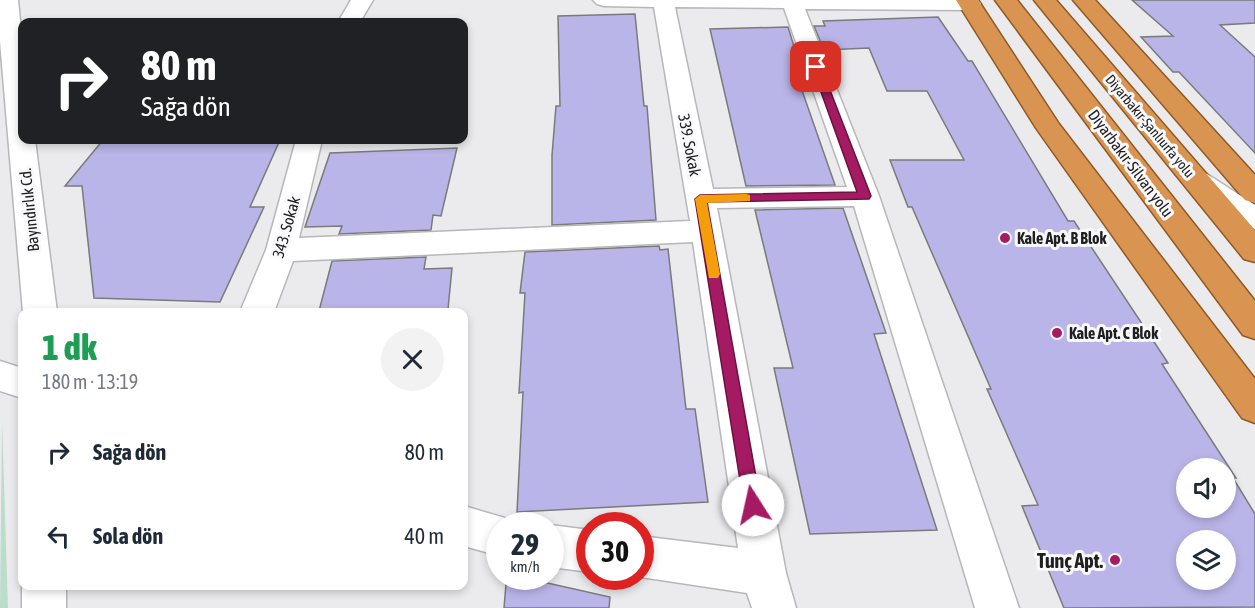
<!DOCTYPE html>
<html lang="tr">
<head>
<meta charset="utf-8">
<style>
  :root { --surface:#fff; --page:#f2f2f3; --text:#1f2937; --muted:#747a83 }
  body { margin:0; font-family:"Asap Condensed",sans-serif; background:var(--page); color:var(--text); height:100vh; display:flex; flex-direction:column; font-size:22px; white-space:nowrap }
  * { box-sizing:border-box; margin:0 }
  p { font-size:20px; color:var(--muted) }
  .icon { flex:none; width:33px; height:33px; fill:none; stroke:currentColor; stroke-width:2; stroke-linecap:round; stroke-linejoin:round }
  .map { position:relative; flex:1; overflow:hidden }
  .panel { position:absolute; left:18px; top:308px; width:450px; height:282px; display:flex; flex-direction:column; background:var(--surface); border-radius:12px; box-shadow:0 3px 9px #0003 }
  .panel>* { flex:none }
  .guide { position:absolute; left:18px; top:18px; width:450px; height:126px; border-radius:12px; box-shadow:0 3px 9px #0003; background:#202124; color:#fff; overflow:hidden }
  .fabs { position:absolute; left:1176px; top:458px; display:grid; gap:12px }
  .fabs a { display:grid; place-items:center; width:60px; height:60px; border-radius:50%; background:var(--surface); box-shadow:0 3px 9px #0003; font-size:30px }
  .speed { position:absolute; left:486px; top:512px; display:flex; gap:12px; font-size:30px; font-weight:700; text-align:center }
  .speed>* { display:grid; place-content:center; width:78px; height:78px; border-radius:50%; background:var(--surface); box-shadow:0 3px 9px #0003; line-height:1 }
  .speed small { font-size:15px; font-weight:400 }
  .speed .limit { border:9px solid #d22; background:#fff; color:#111 }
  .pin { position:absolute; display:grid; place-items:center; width:51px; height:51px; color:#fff; margin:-26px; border-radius:12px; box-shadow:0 3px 9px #0006 }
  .me { position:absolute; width:66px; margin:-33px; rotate:350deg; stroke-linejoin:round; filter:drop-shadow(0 0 4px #0008) }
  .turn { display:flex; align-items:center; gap:21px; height:126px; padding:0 24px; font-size:27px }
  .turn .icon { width:78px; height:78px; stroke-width:2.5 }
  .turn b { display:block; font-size:42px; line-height:51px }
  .round { display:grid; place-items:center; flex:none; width:63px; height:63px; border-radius:32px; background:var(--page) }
  .headline { display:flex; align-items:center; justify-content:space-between; height:102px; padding:0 24px }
  h1 { font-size:36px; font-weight:800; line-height:45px; color:#1e9e55 }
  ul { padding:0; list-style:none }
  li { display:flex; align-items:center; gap:18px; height:84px; padding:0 24px }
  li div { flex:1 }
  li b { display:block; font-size:22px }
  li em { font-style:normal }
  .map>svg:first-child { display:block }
</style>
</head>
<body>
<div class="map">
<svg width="1255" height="608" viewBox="0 0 1255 608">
  <rect width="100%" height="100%" fill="#ebebee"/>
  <path fill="#bbddca" d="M 2,420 L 8,608 L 0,608 Z"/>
  <path fill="#b9b5e8" stroke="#7a7a7c" stroke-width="1.5" fill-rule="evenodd" d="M 1132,0 L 1255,0 L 1255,23 L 1220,25 L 1255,57 L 1255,153 L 1179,72 L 1173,72 L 1141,37 L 1173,36 Z
    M 635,14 L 644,106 L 647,106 L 656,220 L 552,225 L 552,155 L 556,106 L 560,106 L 558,16 Z
    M 938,17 L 968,61 L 972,61 L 1068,221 L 1074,221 L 1168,363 L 1162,364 L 1236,478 L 1233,478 L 1255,514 L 1255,607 L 1064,608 L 1022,506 L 1038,505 L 987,389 L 991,389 L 912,207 L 908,207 L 890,160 L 964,160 L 927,91 L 887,91 L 869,48 L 824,50 L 814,26 L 825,26 L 823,21 ZM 1186,468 L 1226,468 L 1226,507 L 1186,507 ZM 1186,540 L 1226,540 L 1226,579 L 1186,579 Z
    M 788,27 L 804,79 L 798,79 L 835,185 L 746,186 L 710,29 Z
    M 103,140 L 280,140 L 250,207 L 264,207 L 220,302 L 94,298 L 82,186 L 65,186 Z
    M 457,148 L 441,216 L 433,215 L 431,230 L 339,234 L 342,226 L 305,227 L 330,153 Z
    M 843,208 L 886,333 L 874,334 L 937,530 L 810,534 L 774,368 L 793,368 L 755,210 Z
    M 659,246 L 660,250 L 668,249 L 686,409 L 695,409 L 708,502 L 517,512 L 523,392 L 519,393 L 525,293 L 520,293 L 525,252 Z
    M 426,257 L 424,269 L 452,268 L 448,309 L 319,311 L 332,261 Z
    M 534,580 L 610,597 L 609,608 L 504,608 L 506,584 Z"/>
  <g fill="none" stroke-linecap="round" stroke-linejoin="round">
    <defs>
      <path id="minor" d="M 351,0 L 373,0 L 360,22 L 338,22 Z
        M 593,0 L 978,0 L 981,4 L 977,8 L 970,10 L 805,9 L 879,196 L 1019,608 L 975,608 L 854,206 L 717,208 L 786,573 L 796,608 L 752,608 L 747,593 L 634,576 L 640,576 L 640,536 L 738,548 L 693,242 L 293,261 L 274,312 L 240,312 L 266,250 L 296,140 L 322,140 L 299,238 L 690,221 L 654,7 L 604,6 L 597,4 ZM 675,7 L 784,8 L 847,187 L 713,189 Z
        M 0,361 L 22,368 L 22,398 L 0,391 Z
        M 464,506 L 515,521 L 516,525 L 500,525 L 500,556 L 464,546 Z
        M 550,525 L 590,530 L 590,572 L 550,567 Z"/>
      <path id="tertiary" d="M 0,0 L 18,0 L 22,40 L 22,140 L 35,140 L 57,312 L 23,312 L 0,41 Z
        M 1197,171 L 1207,174 L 1255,205 L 1255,229 L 1245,226 L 1187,186 L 1183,180 L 1187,174 Z
        M 22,584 L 66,585 L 66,608 L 22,608 Z"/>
      <path id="trunk" d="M 956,0 L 978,0 L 1059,124 L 1255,379 L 1255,423 L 1242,418 L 1036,128 Z
        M 995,0 L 1017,0 L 1255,301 L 1255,339 L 1243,335 Z
        M 1034,0 L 1056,0 L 1255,230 L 1255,262 L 1244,259 Z
        M 1073,0 L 1095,0 L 1255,175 L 1255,203 L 1245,200 Z"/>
    </defs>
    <use href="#minor" stroke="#b7b6b9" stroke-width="3"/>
    <use href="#tertiary" stroke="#b7b6b9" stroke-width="3"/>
    <use href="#trunk" stroke="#915a23" stroke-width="3"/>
    <use href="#minor" fill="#fff" fill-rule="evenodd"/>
    <use href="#tertiary" fill="#fff" fill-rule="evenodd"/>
    <use href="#trunk" fill="#d89450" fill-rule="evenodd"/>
  </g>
  <path fill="#a51b63" stroke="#6b1240" stroke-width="1.5" d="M 816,64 L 821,67 L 871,196 L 869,199 L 707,202 L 761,505 L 759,511 L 753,513 L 747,511 L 744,505 L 695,199 L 700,195 L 857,192 L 812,67 Z"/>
  <path fill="#f59e0b" d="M 746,194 L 750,195 L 750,201 L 707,203 L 720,274 L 718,278 L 709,278 L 695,199 L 700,195 Z"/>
  <g fill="#a51b63" stroke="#f9f9fc" stroke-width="2">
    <circle cx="1005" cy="238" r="6"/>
    <circle cx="1057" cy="333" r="6"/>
    <circle cx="1115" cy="560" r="6"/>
  </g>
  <g text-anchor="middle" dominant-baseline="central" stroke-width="6" stroke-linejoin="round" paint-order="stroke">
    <g font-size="14" fill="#202021" stroke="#f9f9fc">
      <text transform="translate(1150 126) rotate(50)">Diyarbakır-Şanlıurfa yolu</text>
    </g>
    <g font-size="16" fill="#202021" stroke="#f9f9fc">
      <text transform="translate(690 145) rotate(79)">339. Sokak</text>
      <text transform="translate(1131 163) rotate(53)">Diyarbakır-Silvan yolu</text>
      <text transform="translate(29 210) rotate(-96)">Bayındırlık Cd.</text>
      <text transform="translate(286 227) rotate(-74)">343. Sokak</text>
    </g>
    <g font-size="16" font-weight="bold" fill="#202021" stroke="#f9f9fc" text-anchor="start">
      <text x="1017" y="238">Kale Apt. B Blok</text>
      <text x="1069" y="333">Kale Apt. C Blok</text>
    </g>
    <g font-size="20" font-weight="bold" fill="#202021" stroke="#f9f9fc" text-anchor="end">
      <text x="1103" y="560">Tunç Apt.</text>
    </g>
  </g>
</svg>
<div class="fabs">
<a><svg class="icon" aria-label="sound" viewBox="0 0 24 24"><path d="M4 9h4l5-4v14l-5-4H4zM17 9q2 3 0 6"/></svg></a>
<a><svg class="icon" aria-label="layers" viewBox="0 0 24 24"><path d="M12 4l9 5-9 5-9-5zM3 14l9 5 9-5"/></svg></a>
</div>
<div class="speed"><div>29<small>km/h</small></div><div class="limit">30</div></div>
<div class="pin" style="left:816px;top:67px;background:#d93025"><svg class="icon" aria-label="arrive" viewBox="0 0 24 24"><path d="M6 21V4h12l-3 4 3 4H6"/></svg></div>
<svg class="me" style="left:753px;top:505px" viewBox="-20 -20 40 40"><circle r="19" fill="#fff"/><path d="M0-13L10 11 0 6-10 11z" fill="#a51b63"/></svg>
<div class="guide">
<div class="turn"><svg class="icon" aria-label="right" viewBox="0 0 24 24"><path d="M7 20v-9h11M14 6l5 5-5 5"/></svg><div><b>80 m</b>Sağa dön</div></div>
</div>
<section class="panel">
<div class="headline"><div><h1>1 dk</h1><p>180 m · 13:19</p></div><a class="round"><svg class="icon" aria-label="close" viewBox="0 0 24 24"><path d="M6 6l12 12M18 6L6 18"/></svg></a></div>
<ul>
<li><svg class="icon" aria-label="right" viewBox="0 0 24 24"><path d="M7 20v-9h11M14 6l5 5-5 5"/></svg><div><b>Sağa dön</b></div><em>80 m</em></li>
<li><svg class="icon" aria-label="left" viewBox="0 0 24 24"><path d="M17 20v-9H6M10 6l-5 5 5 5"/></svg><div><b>Sola dön</b></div><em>40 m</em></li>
</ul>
</section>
</div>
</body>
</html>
